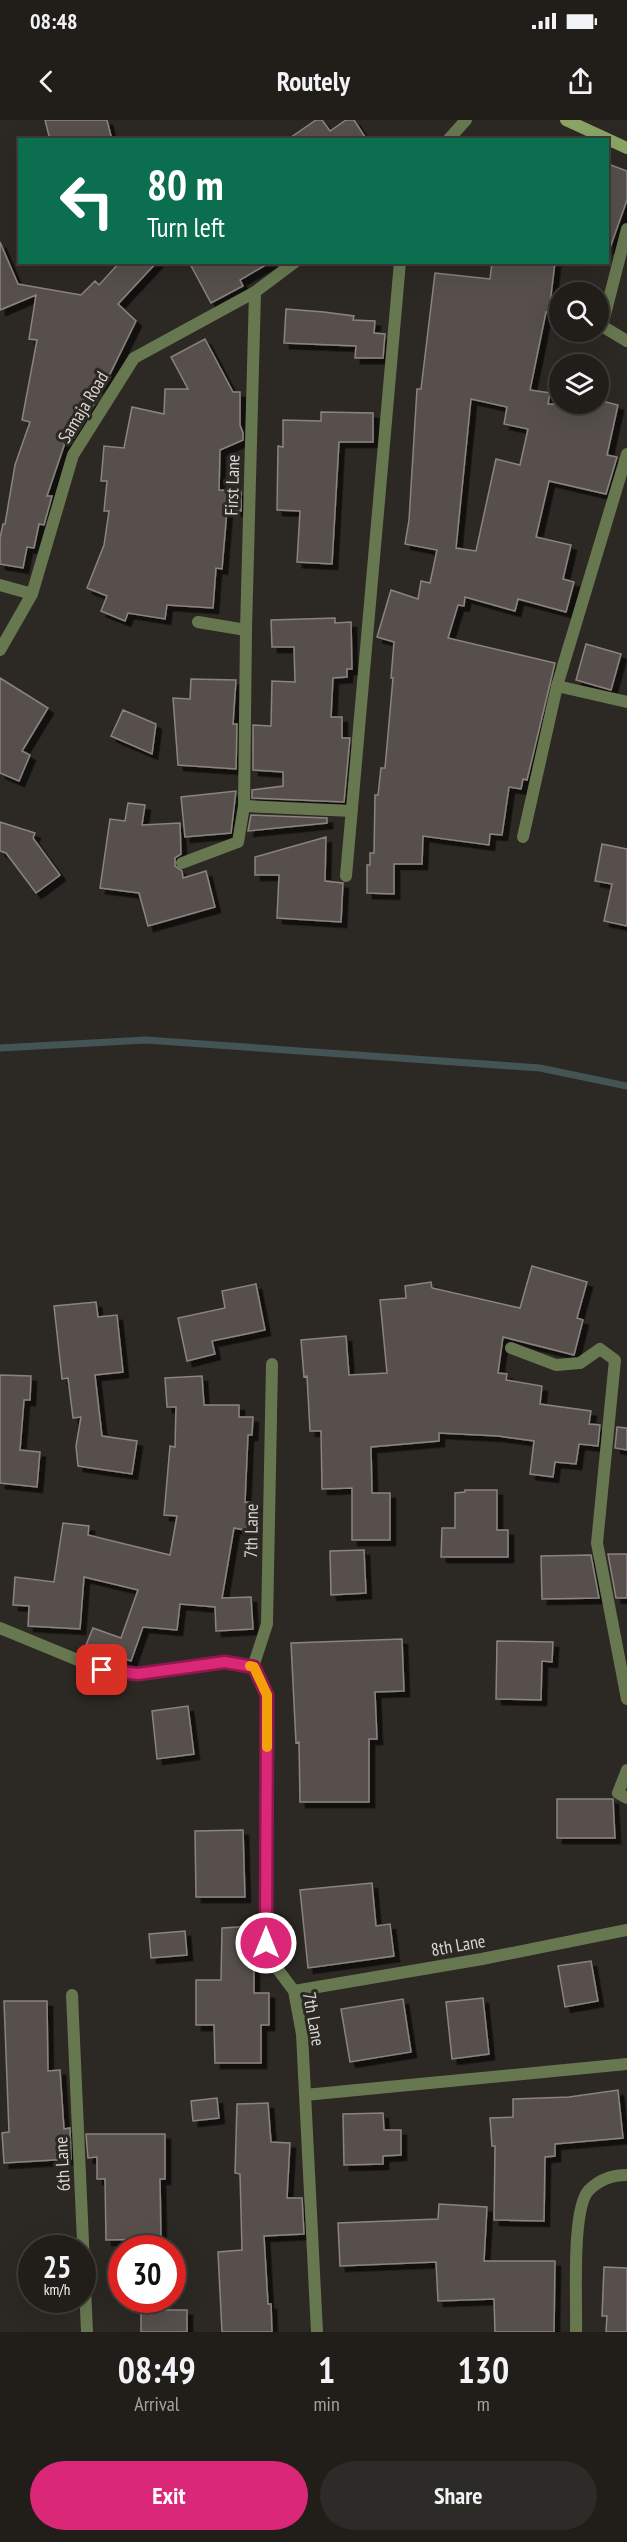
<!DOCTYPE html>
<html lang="en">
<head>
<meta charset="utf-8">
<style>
  :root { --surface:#211e1a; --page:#2d2b27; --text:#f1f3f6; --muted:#a2a2a2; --line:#3e3c39; --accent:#db2777 }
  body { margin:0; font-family:"PT Sans Narrow",sans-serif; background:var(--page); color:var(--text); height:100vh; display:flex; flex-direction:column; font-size:22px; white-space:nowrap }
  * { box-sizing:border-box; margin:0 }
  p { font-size:20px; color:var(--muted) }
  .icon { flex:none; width:33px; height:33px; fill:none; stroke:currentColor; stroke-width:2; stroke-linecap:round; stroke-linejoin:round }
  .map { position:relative; height:2212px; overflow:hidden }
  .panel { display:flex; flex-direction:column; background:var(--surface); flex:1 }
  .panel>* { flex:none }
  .banner { position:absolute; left:18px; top:18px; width:591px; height:126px; border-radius:0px; box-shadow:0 6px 24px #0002,0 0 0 2px var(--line); background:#0b6e4f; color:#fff; overflow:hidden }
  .buttons { position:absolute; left:549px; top:162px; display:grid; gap:12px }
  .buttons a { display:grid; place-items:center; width:60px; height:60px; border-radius:50%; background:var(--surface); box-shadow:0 6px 24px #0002,0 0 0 2px var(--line); font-size:30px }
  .speed { position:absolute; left:18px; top:2115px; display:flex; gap:12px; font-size:30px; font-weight:700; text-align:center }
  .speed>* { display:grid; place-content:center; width:78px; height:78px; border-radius:50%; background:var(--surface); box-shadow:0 6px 24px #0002,0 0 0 2px var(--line); line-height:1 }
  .speed small { font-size:15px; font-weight:400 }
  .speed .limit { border:9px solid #d22; background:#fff; color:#111 }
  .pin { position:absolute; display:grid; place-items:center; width:51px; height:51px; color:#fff; margin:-26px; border-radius:12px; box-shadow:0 3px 9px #0006 }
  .me { position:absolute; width:66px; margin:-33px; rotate:0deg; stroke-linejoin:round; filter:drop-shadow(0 0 4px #0008) }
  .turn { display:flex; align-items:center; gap:21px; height:126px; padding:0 30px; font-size:27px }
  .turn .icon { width:78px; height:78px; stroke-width:2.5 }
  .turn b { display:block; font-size:42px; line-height:51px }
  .eta { display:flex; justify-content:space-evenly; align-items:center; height:102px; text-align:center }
  .eta b { font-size:36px; font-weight:700; line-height:42px }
  .primary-button { display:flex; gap:12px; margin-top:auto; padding:12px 30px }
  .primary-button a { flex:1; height:69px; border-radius:36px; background:var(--accent); color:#fff; font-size:24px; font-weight:700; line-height:69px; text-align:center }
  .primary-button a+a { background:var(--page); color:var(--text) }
  .status { display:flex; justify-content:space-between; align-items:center; height:42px; padding:0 30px; background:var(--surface); direction:ltr }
  .status svg { height:16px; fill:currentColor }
  header { display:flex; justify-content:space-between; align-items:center; height:78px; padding:0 30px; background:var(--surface); font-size:27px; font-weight:700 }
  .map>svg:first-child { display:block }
</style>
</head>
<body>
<div class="status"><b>08:48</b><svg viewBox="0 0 49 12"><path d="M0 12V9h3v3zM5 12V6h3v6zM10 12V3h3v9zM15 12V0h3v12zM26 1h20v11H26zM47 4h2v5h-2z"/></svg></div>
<header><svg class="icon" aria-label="back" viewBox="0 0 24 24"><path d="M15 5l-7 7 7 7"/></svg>Routely<svg class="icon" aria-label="share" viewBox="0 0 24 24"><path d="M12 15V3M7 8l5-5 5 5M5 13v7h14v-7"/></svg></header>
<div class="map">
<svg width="627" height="2212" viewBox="0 0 627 2212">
  <defs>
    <filter id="shadow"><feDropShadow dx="5.5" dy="5.5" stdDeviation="0" flood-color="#0009"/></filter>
  </defs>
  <rect width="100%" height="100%" fill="#2c2823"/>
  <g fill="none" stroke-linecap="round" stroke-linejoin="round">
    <path stroke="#445455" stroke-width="7" d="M 0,928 L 146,920 L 540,948 L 627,966"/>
  </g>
  <path fill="#57504c" stroke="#8a837f" stroke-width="1.5" fill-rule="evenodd" filter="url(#shadow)" d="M 45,0 L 107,0 L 112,20 L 50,20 Z
    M 316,0 L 322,0 L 330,11 L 346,0 L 354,0 L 367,20 L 287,20 Z
    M 608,44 L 627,51 L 627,80 L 610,128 L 608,128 Z
    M 0,122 L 18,164 L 81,175 L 95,161 L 99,165 L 120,142 L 157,142 L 118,184 L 136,201 L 110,254 L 77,288 L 100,275 L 74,318 L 68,314 L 47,376 L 52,376 L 44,405 L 39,404 L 34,428 L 27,427 L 23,448 L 0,444 L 0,418 L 3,404 L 5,404 L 15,345 L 30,302 L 22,300 L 37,220 L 29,219 L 36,175 L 0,190 Z
    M 189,142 L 271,142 L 240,160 L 243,166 L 211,183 Z
    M 492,142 L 555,142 L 549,192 L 546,192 L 530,270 L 550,273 L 548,284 L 598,284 L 598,280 L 618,285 L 607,335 L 617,337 L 606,374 L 549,361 L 536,417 L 571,425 L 563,459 L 574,462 L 566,492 L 518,479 L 515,491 L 465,477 L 464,486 L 458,485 L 448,518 L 555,543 L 527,660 L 523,659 L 521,669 L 509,667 L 502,715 L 490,714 L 489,725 L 423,716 L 422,744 L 394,744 L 394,774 L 367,773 L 367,745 L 370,745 L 370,733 L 374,733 L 375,675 L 378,675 L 381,648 L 385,648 L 393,558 L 391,558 L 394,522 L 377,517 L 391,470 L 418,479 L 421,461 L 430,463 L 437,430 L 405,424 L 409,400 L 417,269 L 421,269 L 435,153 L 490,159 ZM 471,279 L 507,287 L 504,304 L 528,309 L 520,345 L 496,339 L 476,431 L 456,428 Z
    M 286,189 L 324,192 L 354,196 L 353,200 L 375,201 L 374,213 L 385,214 L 383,238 L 355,238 L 356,226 L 284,223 Z
    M 205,219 L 233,272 L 240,272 L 240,305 L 243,313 L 243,320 L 220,330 L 219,370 L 241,371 L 241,391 L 227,390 L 222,449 L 216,448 L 213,488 L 167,485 L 165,499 L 128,493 L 125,501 L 101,491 L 107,476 L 87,468 L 104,425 L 109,391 L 104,391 L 107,361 L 101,361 L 104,326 L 124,328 L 132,287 L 164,294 L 165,269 L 188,269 L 171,237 Z
    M 321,292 L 373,293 L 373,322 L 339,322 L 332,444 L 297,442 L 300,391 L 277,390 L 278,326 L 283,327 L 283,300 L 321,301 Z
    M 335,498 L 335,503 L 351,502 L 352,549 L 347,549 L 347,557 L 333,558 L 331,597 L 342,597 L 342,618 L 350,618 L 344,682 L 252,678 L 252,670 L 283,666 L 283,652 L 253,650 L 253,605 L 271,606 L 272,561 L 295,562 L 294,527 L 272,527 L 271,500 Z
    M 586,524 L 621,534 L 611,570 L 576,560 Z
    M 0,558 L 48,588 L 22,631 L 30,635 L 19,661 L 0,653 Z
    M 191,559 L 236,560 L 233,604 L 237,604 L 236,649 L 178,645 L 173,578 L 190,579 Z
    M 123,590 L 156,604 L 152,634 L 111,616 Z
    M 236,671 L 231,713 L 185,717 L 181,677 Z
    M 128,683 L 145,685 L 142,705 L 180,703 L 181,734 L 175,738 L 175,746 L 182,751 L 183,758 L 206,751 L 215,787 L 148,806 L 139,773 L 100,768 L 110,699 L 125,701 Z
    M 251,695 L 327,698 L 327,703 L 248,711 Z
    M 0,702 L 35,713 L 33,718 L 60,755 L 36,773 L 6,733 L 0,731 Z
    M 326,717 L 325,761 L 343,763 L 341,802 L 277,798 L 279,755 L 255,755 L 255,737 Z
    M 602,724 L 627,729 L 627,806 L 604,801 L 612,764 L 595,761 Z
    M 532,1146 L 587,1162 L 577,1198 L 583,1200 L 574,1235 L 503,1217 L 498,1253 L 507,1254 L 506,1260 L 542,1266 L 540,1284 L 591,1291 L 589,1304 L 600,1305 L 598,1326 L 579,1324 L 576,1344 L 555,1342 L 553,1357 L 530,1354 L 534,1321 L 498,1316 L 439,1313 L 439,1321 L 371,1327 L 372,1373 L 390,1373 L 390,1420 L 352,1420 L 352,1368 L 322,1369 L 321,1311 L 310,1311 L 307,1256 L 304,1257 L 301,1220 L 346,1216 L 349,1255 L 387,1253 L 380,1180 L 406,1178 L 405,1166 L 431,1162 L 432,1168 L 520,1188 Z
    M 256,1164 L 265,1210 L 212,1221 L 215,1234 L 187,1241 L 178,1198 L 225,1188 L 222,1171 Z
    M 96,1182 L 98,1197 L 117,1195 L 123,1252 L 95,1255 L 102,1316 L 137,1321 L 132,1354 L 78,1346 L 76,1326 L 81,1297 L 73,1298 L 68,1258 L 62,1259 L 54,1186 Z
    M 0,1255 L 31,1256 L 30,1280 L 24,1280 L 20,1330 L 40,1332 L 37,1367 L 0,1363 Z
    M 202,1256 L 204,1285 L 239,1285 L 239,1297 L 253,1297 L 252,1315 L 248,1315 L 245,1382 L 255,1383 L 250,1411 L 234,1408 L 222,1478 L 251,1477 L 253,1509 L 216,1511 L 215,1487 L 180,1484 L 177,1510 L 143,1507 L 131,1541 L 86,1525 L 93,1508 L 121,1518 L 138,1470 L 84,1457 L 80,1509 L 28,1506 L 29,1486 L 13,1485 L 15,1457 L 54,1462 L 63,1403 L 89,1406 L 88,1415 L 170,1435 L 177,1396 L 164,1395 L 170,1326 L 175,1327 L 176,1287 L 167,1287 L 165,1258 Z
    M 617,1307 L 627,1308 L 627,1330 L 615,1328 Z
    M 465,1370 L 497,1370 L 497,1410 L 508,1410 L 508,1437 L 441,1437 L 442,1408 L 455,1408 L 455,1373 L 465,1372 Z
    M 364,1430 L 366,1473 L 331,1475 L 330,1431 Z
    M 608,1434 L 627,1434 L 627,1478 L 616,1478 Z
    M 591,1435 L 599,1478 L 542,1479 L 541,1436 Z
    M 402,1519 L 404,1571 L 375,1572 L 377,1619 L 369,1619 L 369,1682 L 300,1682 L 299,1622 L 296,1623 L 291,1523 Z
    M 497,1521 L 553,1522 L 552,1542 L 542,1541 L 541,1580 L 496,1579 Z
    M 188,1586 L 194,1634 L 157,1639 L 152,1591 Z
    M 557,1679 L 613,1679 L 615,1718 L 557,1718 Z
    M 243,1710 L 245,1777 L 196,1777 L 195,1711 Z
    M 372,1763 L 376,1806 L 390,1804 L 394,1836 L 308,1848 L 300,1770 Z
    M 254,1806 L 254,1873 L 269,1873 L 269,1905 L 261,1905 L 261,1943 L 215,1943 L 214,1905 L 196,1905 L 196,1860 L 221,1860 L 222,1808 Z
    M 185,1811 L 187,1835 L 151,1838 L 149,1814 Z
    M 591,1841 L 598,1881 L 565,1887 L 558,1846 Z
    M 483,1878 L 489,1934 L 452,1939 L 446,1882 Z
    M 403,1879 L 411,1932 L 350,1942 L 341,1889 Z
    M 4,1881 L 47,1881 L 48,1951 L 60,1950 L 64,2009 L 70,2008 L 71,2039 L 4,2043 L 2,2013 L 9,2012 Z
    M 618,1970 L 623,2018 L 555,2024 L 555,2036 L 545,2037 L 544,2101 L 494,2100 L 495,2026 L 492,2026 L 490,1998 L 513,1997 L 513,1979 L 569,1977 Z
    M 217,1978 L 219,1998 L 193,2001 L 191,1981 Z
    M 268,1983 L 271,2022 L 290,2023 L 287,2078 L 302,2078 L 304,2114 L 264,2116 L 268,2184 L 271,2184 L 272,2212 L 222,2212 L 218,2132 L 242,2130 L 240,2054 L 235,2053 L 237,1984 Z
    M 383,1993 L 384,2010 L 401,2010 L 401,2035 L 383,2036 L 383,2044 L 344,2045 L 343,1994 Z
    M 86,2014 L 165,2014 L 165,2059 L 160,2059 L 161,2119 L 106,2120 L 105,2059 L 97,2059 L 97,2037 L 88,2038 Z
    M 439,2084 L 487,2087 L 484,2141 L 555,2141 L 554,2212 L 495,2212 L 494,2179 L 438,2181 L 436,2142 L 340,2146 L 338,2103 L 438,2099 Z
    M 604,2147 L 627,2148 L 627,2212 L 606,2212 L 607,2196 L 602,2196 Z
    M 141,2190 L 187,2190 L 187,2212 L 141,2212 Z"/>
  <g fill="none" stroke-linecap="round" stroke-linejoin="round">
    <path stroke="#677851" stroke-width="12" d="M 448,20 L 466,0
      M 627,109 L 602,206 L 627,221
      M 0,465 L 32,474
      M 198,502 L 246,510 L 255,172
      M 0,530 L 32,474 L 73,335 L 134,238 L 255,172 L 295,142
      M 557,566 L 627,582
      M 244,686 L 246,510
      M 523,717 L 557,566 L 627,334
      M 182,743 L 238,722 L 244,686 L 352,691
      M 346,756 L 400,142
      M 511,1228 L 556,1245 L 580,1243 L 600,1229 L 615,1240 L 597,1423 L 627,1579
      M 272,1244 L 267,1504 L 253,1547 L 267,1575 L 266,1823 L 273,1843 L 294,1871 L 302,1914 L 317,2212
      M 0,1508 L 102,1550 L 138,1554 L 225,1542 L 253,1547
      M 627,1650 L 618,1673 L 627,1678
      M 294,1871 L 482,1839 L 627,1810
      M 72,1875 L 87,2212
      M 305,1975 L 627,1944
      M 576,2212 C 577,2183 571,2088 589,2070 C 600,2059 613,2055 627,2055"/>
    <path stroke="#8aa566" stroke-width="12" d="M 566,0 L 627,28"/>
  </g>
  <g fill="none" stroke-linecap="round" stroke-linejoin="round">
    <defs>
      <path id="route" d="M 102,1550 L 138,1554 L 225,1542 L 254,1547 L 267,1575 L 266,1823"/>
    </defs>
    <use href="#route" stroke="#8e194d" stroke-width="15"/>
    <use href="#route" stroke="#db2777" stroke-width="10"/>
    <path stroke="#f59e0b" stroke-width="10" d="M 250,1546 L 254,1547 L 267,1575 L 267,1627"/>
  </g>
  <g text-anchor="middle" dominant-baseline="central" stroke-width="6" stroke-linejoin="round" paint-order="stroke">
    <g font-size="18" fill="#dad7d4" stroke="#2c2823">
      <text transform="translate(83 287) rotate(-59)">Samaja Road</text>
      <text transform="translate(232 365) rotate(-88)">First Lane</text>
      <text transform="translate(251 1411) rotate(-89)">7th Lane</text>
      <text transform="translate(458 1825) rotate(-10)">8th Lane</text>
      <text transform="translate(314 1899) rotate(80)">7th Lane</text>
      <text transform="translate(62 2044) rotate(-93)">6th Lane</text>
    </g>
  </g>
</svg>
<div class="buttons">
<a><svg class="icon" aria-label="search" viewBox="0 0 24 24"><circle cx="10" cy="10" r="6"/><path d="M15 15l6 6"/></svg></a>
<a><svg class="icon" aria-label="layers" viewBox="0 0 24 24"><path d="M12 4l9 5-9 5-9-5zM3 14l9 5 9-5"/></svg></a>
</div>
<div class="speed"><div>25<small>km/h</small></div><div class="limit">30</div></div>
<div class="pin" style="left:102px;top:1550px;background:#d93025"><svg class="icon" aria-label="arrive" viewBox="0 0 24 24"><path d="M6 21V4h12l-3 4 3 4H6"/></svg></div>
<svg class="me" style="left:266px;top:1823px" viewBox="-20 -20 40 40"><circle r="17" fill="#db2777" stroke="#fff" stroke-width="3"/><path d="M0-11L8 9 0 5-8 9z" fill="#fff"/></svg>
<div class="banner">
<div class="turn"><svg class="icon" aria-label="left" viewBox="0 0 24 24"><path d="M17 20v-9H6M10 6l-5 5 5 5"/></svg><div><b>80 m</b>Turn left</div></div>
</div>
</div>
<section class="panel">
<div class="eta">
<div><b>08:49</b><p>Arrival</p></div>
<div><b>1</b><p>min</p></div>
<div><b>130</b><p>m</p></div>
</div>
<div class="primary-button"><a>Exit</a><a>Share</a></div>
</section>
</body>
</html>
